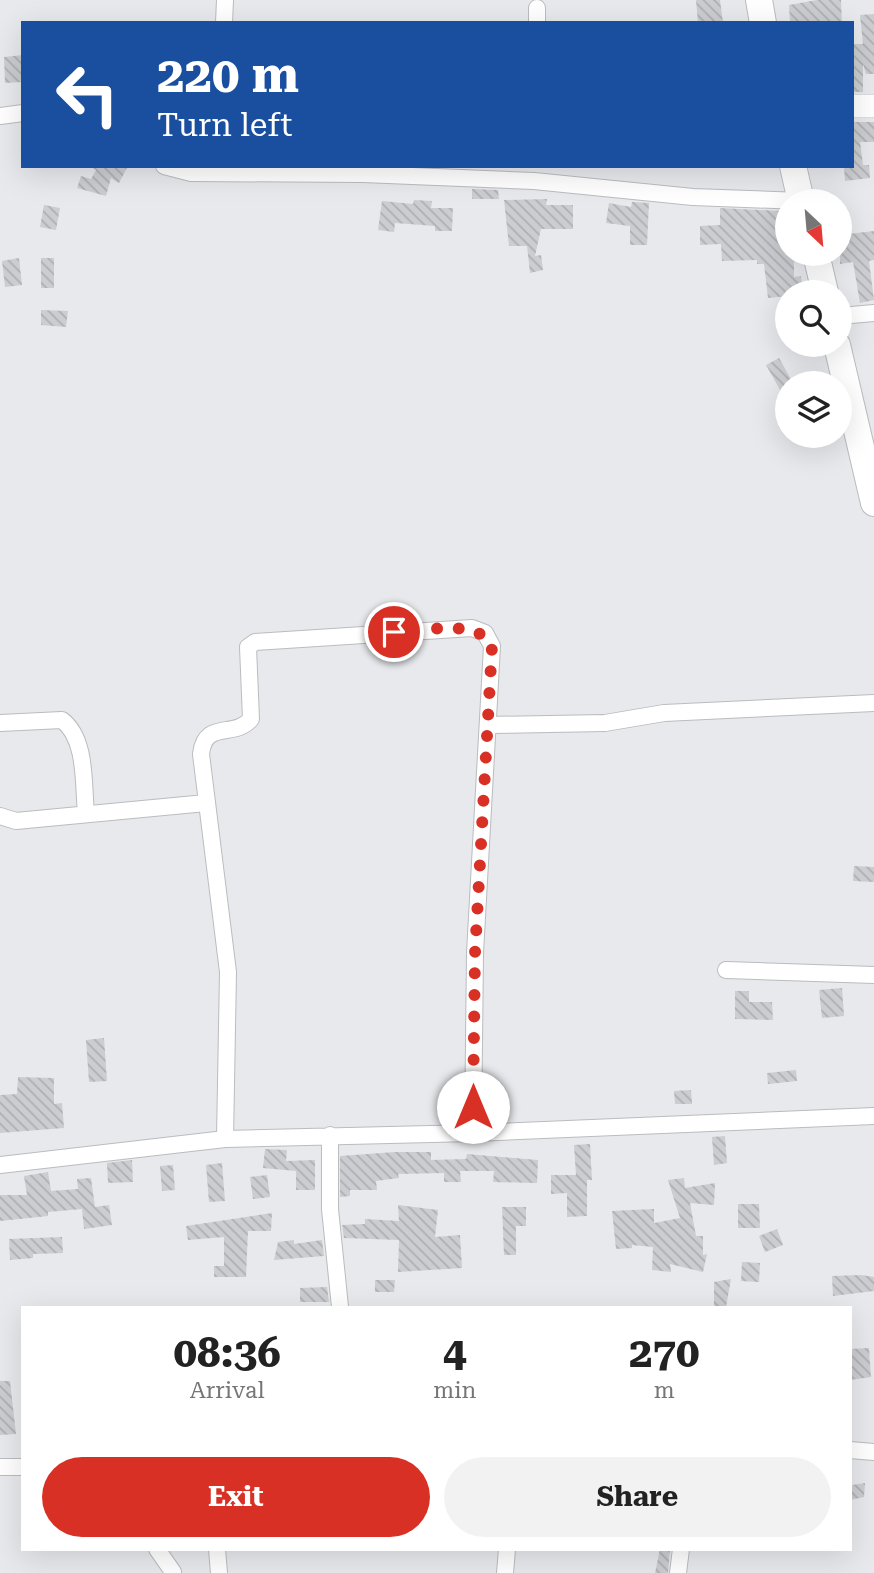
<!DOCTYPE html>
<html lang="en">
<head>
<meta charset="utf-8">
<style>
  :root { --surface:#fff; --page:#f2f2f2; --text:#222; --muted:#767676; --accent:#d93025 }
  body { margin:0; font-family:"Roboto Serif",serif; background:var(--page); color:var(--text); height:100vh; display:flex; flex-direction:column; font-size:26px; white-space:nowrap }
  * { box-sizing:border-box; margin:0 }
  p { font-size:23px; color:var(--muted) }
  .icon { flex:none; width:38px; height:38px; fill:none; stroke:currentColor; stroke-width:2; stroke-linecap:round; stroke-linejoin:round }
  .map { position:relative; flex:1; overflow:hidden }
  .panel { position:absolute; left:21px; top:1306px; width:831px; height:245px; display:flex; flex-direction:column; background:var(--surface); border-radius:0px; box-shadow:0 7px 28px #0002 }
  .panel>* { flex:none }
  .hud { position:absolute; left:21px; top:21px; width:833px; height:147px; border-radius:0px; box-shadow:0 7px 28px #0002; background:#1a4fa0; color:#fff; overflow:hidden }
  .needle { width:46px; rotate:154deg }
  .controls { position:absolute; left:775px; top:189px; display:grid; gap:14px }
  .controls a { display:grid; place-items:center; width:77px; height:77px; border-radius:50%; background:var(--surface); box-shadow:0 7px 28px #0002; font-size:35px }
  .pin { position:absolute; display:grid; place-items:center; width:60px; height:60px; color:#fff; margin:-30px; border:4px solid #fff; border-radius:50%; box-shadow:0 2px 7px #0007 }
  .me { position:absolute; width:77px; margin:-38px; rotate:0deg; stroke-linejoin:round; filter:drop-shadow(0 0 5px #0008) }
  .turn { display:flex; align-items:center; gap:24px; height:147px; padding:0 21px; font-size:32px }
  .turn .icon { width:91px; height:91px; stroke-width:2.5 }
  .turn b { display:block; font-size:49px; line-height:60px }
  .eta { display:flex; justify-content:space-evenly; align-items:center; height:119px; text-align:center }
  .eta b { font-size:42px; font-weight:700; line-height:49px }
  .primary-button { display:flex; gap:14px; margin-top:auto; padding:14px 21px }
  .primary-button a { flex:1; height:80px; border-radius:42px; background:var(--accent); color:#fff; font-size:28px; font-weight:700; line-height:80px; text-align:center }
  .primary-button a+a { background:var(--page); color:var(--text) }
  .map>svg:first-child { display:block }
</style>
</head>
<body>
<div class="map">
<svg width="874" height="1573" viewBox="0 0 874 1573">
  <defs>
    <pattern id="building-back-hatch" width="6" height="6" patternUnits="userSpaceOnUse" patternTransform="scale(1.75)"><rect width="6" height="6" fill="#cccdd1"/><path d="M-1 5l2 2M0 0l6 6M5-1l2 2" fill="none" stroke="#aeafb3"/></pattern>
  </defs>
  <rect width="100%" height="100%" fill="#e7e9ec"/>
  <path fill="url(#building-back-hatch)" d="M 696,0 L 720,0 L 723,23 L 698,23 Z
    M 817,0 L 841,0 L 842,23 L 790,23 L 789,5 Z
    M 874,14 L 874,74 L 866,74 L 863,64 L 863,92 L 852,92 L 852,44 L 863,44 L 860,15 Z
    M 23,55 L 23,82 L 5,83 L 4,57 Z
    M 854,122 L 874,122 L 874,142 L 860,142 L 863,165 L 869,165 L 870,178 L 845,181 L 844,167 L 852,166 Z
    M 89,166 L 128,166 L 119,183 L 111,178 L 106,196 L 77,188 L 81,176 L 91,179 L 96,170 Z
    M 472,189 L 498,190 L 499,199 L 472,199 Z
    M 547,199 L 546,205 L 573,205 L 573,229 L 541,229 L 535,256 L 541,255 L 543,270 L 530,273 L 527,246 L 509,246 L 504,200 Z
    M 414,200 L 432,201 L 431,208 L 453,208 L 452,231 L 435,231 L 435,226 L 395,223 L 394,232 L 378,230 L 382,201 L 413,204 Z
    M 632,202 L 649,203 L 647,245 L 630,245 L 630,226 L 606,223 L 609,203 L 631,207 Z
    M 44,205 L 60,208 L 56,230 L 40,227 Z
    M 720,208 L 782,211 L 782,247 L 788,247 L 788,254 L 794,254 L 794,277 L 801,276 L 803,292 L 788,292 L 788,296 L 768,298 L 764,264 L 757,264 L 757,260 L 722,261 L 721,244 L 700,245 L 700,226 L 720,225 Z
    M 874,231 L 874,260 L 869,261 L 874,300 L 860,303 L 853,262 L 840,264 L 840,235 Z
    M 19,258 L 22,285 L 5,287 L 2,261 Z
    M 41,258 L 54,258 L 54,288 L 41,288 Z
    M 41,310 L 68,311 L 66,327 L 41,325 Z
    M 779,358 L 793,383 L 788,383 L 788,404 L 766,365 Z
    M 854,866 L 874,867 L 874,882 L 853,881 Z
    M 842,988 L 844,1016 L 822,1018 L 819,990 Z
    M 735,991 L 749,991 L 749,1002 L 772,1002 L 773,1020 L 735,1019 Z
    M 104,1038 L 107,1081 L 89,1082 L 86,1040 Z
    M 796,1070 L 797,1081 L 768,1084 L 767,1073 Z
    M 18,1077 L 54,1078 L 54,1104 L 62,1103 L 64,1128 L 0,1133 L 0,1095 L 17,1094 Z
    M 691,1090 L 692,1104 L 675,1104 L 674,1091 Z
    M 725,1136 L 727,1163 L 714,1165 L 712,1137 Z
    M 590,1144 L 592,1180 L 587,1180 L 587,1216 L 567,1217 L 567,1193 L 551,1194 L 551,1175 L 576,1175 L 574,1145 Z
    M 265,1149 L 287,1150 L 286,1161 L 315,1160 L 315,1190 L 296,1190 L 296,1171 L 263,1168 Z
    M 395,1152 L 431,1152 L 431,1160 L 466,1159 L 467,1154 L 538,1160 L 537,1183 L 493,1182 L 494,1171 L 460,1171 L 461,1182 L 444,1182 L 444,1173 L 398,1174 L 399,1178 L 376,1181 L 377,1190 L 350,1190 L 350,1196 L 340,1197 L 340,1156 Z
    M 132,1160 L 133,1182 L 108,1183 L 107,1163 Z
    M 222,1163 L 225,1201 L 209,1202 L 206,1165 Z
    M 173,1165 L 175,1190 L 162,1191 L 160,1166 Z
    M 48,1172 L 51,1191 L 78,1189 L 77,1179 L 91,1178 L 95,1207 L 109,1205 L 112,1225 L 84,1229 L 82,1209 L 48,1212 L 48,1216 L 0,1221 L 0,1195 L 27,1195 L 24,1176 Z
    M 267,1175 L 270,1197 L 253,1199 L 250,1177 Z
    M 684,1178 L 685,1188 L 715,1183 L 714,1205 L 690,1203 L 696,1236 L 703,1236 L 703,1255 L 707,1254 L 703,1272 L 670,1264 L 671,1272 L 652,1270 L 653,1247 L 632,1245 L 632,1248 L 616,1249 L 612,1211 L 654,1209 L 654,1223 L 680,1218 L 668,1180 Z
    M 738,1204 L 759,1204 L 760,1228 L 738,1228 Z
    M 398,1205 L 438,1210 L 435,1237 L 460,1235 L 462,1268 L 398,1272 L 399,1240 L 344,1238 L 342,1225 L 365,1224 L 365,1219 L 399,1221 Z
    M 502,1207 L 526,1207 L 526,1226 L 516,1226 L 516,1255 L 504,1255 Z
    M 272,1213 L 271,1231 L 248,1231 L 246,1277 L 214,1277 L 214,1266 L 224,1266 L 224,1237 L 188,1240 L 186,1226 Z
    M 777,1229 L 783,1245 L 765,1252 L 759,1236 Z
    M 62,1237 L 63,1253 L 33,1254 L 33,1258 L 10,1260 L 9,1239 Z
    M 294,1240 L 294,1244 L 322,1240 L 324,1256 L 274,1260 L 278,1242 Z
    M 742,1262 L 760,1263 L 759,1282 L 741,1281 Z
    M 861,1275 L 874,1277 L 874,1291 L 833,1296 L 832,1276 Z
    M 731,1279 L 726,1307 L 714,1307 L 714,1282 Z
    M 375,1280 L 395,1280 L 394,1292 L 375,1292 Z
    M 327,1287 L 329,1302 L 300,1302 L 300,1288 Z
    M 869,1348 L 871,1377 L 850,1380 L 850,1349 Z
    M 0,1381 L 10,1381 L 16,1434 L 0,1435 Z
    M 865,1483 L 864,1497 L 850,1500 L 852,1485 Z
    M 660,1549 L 670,1549 L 668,1573 L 655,1573 Z"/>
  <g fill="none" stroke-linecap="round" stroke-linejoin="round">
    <defs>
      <path id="street" d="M 224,23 L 225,0
        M 537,23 L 537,8
        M 0,116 L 23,113
        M 164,166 L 191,173 L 363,174 L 534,181 L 693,197 L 801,201
        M 840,316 L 874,313
        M 0,723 L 62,720 C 87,739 83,784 86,813
        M 488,725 L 605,723 L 664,713 L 874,703
        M 0,816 L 16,821 L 206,803
        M 726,970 L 874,975
        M 330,1135 L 330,1209 L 340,1307
        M 225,1139 L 228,972 L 201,754 C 205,719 234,739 251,719 L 248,647 L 255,642 L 472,628 L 485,633 L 492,646 L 475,953 L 473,1133
        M 0,1165 L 225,1139 L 473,1133 L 874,1116
        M 850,1450 L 874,1452
        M 0,1467 L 23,1467
        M 157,1549 L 173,1572
        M 217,1549 L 219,1573
        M 505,1573 L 507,1549
        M 678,1573 L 681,1549"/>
      <path id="secondary" d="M 852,106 L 874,106"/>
      <path id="primary" d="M 759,0 L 763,23
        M 793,166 L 801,201
        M 816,254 L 825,292
        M 837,345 L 874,503"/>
    </defs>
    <use href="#street" stroke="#babcbf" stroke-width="18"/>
    <use href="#secondary" stroke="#babcbf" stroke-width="24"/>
    <use href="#primary" stroke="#babcbf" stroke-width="28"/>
    <use href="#street" stroke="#fff" stroke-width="16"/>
    <use href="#secondary" stroke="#fff" stroke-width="23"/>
    <use href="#primary" stroke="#fff" stroke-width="26"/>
  </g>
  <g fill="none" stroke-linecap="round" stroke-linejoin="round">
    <path stroke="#d93025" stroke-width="12" stroke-dasharray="0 21.6" d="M 394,632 C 421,631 479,618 492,646 L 475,953 L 473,1107"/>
  </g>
</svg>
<div class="controls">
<a><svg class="needle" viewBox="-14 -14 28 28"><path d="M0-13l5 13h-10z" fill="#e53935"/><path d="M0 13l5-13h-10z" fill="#767676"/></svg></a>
<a><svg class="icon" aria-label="search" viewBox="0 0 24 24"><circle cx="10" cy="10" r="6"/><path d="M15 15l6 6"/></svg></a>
<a><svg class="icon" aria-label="layers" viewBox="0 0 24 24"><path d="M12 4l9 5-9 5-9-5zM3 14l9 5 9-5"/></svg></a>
</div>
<div class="pin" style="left:394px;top:632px;background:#d93025"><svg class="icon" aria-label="arrive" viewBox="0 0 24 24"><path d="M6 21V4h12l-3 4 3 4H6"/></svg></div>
<svg class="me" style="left:473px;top:1107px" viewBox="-20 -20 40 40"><circle r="19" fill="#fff"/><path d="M0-13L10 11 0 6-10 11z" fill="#d93025"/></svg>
<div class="hud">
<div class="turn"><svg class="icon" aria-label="left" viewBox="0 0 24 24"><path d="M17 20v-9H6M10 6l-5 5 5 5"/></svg><div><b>220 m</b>Turn left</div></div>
</div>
<section class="panel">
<div class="eta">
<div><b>08:36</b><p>Arrival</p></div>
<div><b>4</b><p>min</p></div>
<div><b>270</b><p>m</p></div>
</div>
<div class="primary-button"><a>Exit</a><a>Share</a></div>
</section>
</div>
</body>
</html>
